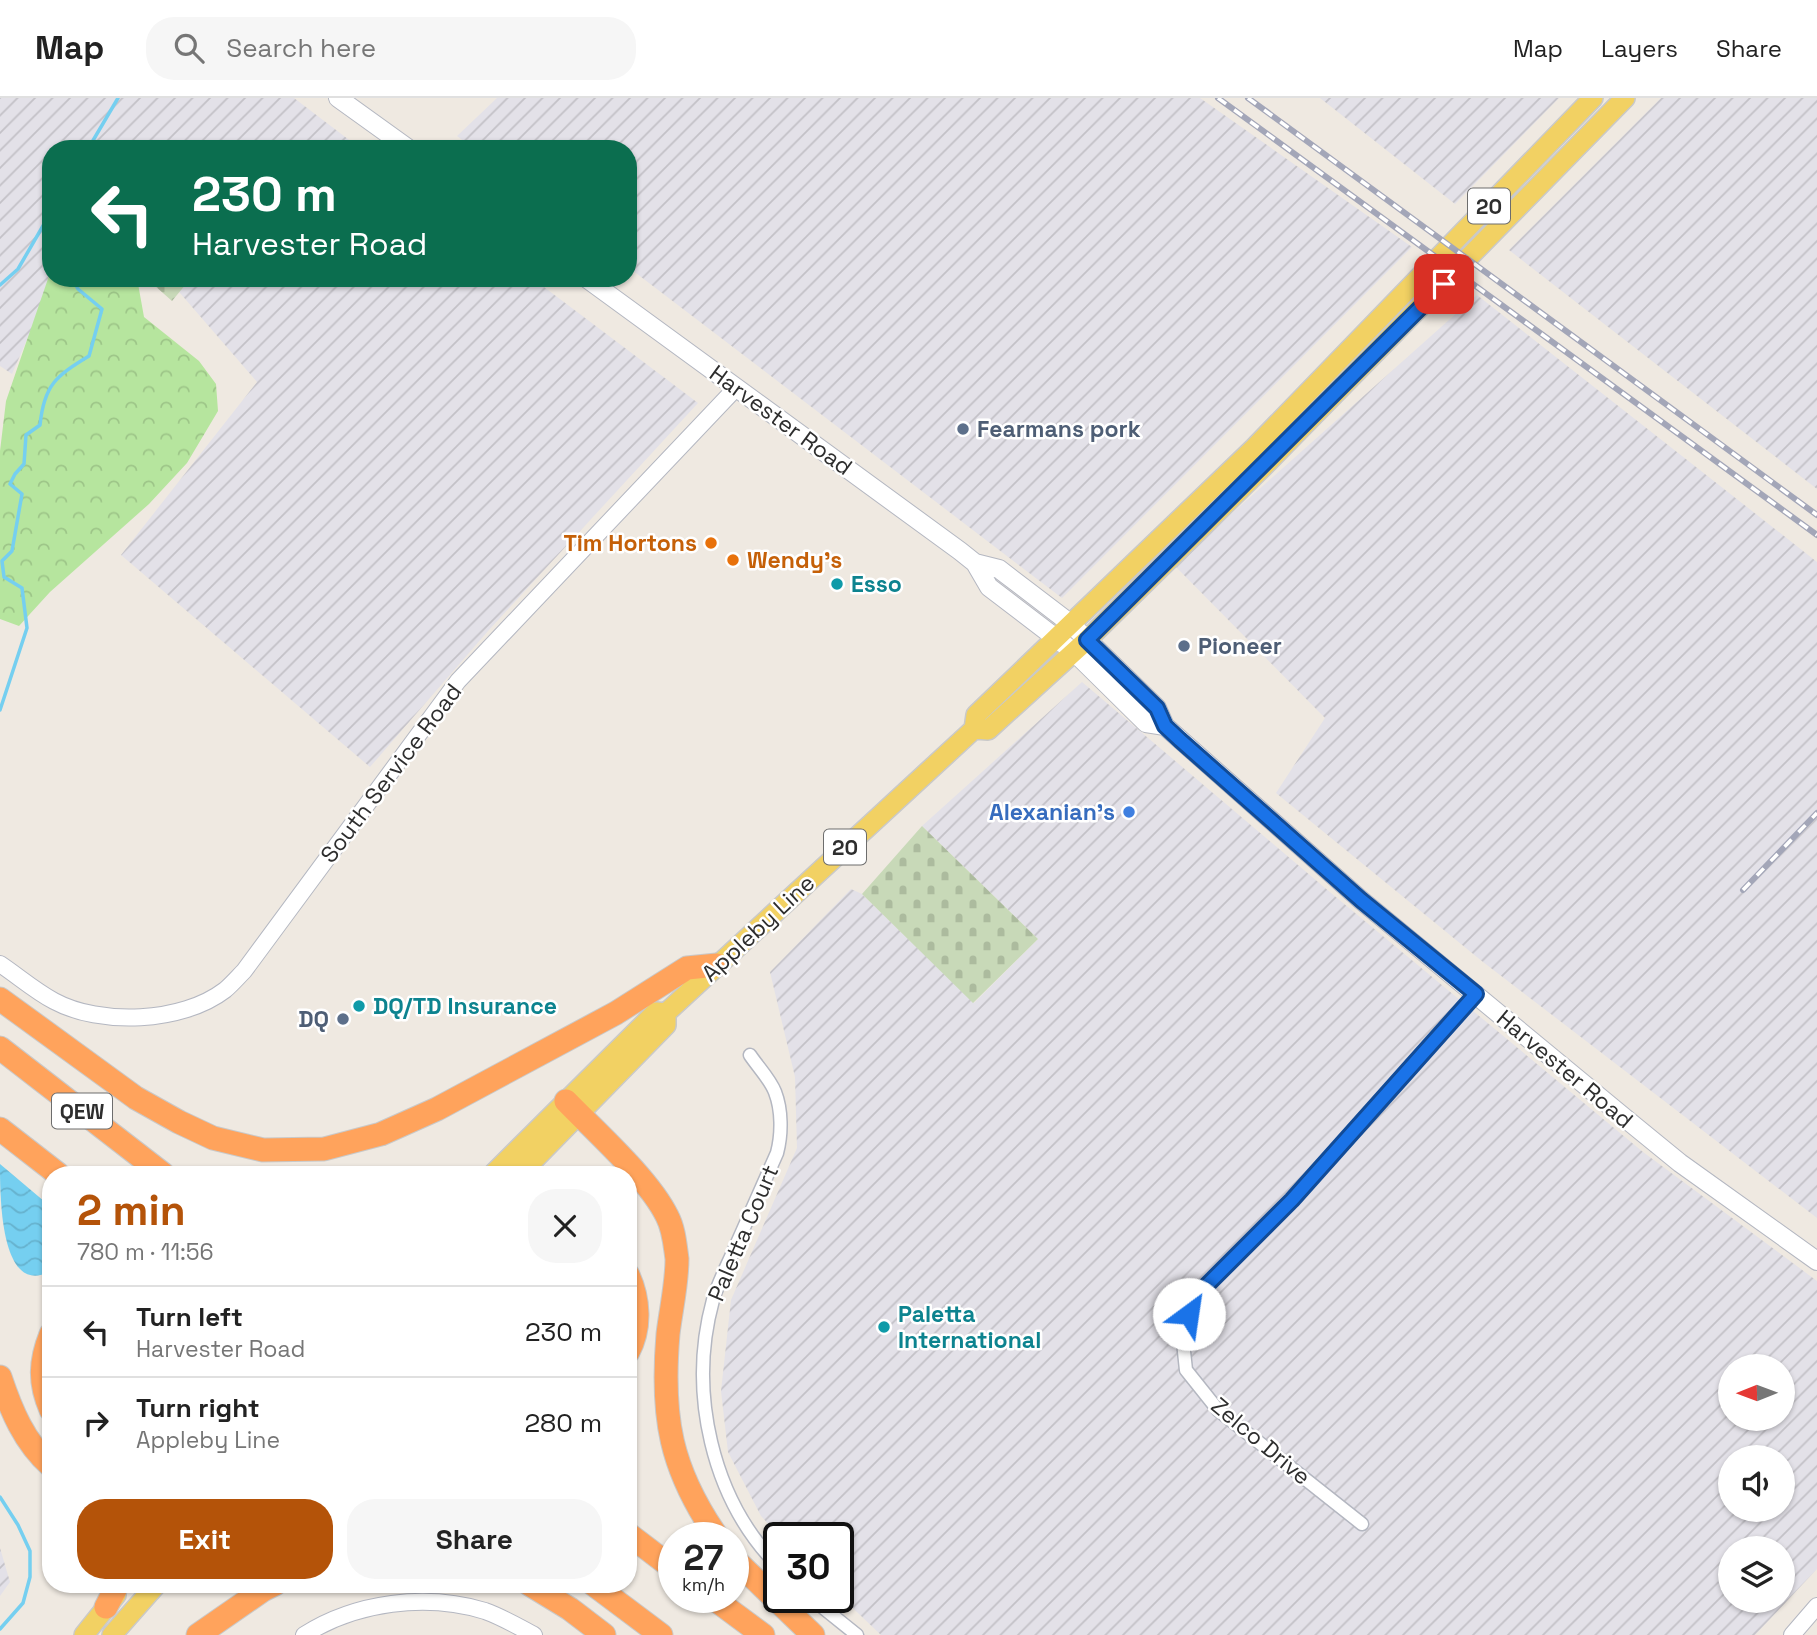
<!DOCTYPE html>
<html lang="en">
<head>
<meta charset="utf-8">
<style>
  :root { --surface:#fff; --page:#f6f6f6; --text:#222; --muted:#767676; --line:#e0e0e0; --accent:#b45309 }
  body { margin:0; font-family:"Space Grotesk",sans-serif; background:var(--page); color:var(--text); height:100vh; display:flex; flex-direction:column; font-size:26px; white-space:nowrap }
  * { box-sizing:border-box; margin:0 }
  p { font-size:23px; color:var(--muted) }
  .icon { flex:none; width:38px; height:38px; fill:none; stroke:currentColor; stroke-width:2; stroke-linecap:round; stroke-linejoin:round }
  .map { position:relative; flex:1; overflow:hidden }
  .side { position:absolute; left:42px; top:1068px; width:595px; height:427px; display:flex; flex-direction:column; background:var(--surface); border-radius:28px; box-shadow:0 2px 5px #0004 }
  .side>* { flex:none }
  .top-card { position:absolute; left:42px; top:42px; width:595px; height:147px; border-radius:28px; box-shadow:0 2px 5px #0004; background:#0b6e4f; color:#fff; overflow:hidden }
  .needle { width:46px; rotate:269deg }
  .controls { position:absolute; left:1718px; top:1256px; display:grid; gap:14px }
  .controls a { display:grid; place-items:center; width:77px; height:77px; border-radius:50%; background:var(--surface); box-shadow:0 2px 5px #0004; font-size:35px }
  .speed { position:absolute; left:658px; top:1424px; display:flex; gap:14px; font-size:35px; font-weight:700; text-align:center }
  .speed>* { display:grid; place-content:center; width:91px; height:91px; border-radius:50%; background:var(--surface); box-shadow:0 2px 5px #0004; line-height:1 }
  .speed small { font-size:18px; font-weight:400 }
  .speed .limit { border:4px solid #111; border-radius:10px; background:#fff; color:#111 }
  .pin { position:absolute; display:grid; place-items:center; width:60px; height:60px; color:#fff; margin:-30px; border-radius:14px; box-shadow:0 4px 10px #0006 }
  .me { position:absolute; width:77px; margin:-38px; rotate:31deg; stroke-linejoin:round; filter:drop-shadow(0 0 5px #0008) }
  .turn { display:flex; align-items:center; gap:24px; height:147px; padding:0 35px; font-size:32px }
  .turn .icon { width:91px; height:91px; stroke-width:2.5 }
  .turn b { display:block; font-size:49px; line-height:60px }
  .round { display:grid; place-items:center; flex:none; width:74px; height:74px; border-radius:28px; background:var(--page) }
  .headline { display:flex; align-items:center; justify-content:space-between; height:119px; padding:0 35px }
  h1 { font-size:42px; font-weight:800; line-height:52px; color:var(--accent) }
  .primary-button { display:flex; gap:14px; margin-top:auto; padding:14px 35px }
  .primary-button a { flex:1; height:80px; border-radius:28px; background:var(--accent); color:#fff; font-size:28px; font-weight:800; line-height:80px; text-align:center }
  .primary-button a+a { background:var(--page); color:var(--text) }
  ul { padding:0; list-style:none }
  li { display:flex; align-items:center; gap:21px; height:91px; padding:0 35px; border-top:2px solid var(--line) }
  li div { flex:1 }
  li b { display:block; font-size:26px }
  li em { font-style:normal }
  header { display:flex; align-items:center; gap:42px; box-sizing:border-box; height:98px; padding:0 35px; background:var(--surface); border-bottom:2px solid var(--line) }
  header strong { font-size:33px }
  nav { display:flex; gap:38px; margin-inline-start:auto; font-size:24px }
  .search { width:490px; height:63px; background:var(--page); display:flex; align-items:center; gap:18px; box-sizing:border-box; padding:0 24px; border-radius:28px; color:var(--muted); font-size:26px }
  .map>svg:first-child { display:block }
</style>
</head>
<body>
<header>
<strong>Map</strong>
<div class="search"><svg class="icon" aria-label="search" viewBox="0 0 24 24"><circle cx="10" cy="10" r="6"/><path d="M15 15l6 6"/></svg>Search here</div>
<nav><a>Map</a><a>Layers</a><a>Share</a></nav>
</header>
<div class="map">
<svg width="1817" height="1537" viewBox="0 0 1817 1537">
  <defs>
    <pattern id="industrial-furrows" width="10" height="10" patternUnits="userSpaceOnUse" patternTransform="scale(1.75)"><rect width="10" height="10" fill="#e3e1e8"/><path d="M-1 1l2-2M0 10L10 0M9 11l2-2" fill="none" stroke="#c3c1c7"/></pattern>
    <pattern id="forest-crowns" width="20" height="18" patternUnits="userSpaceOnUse" patternTransform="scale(1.75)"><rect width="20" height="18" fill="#b6e59e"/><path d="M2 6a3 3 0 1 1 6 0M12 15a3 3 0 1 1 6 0" fill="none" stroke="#9dc588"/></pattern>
    <pattern id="cemetery-stones" width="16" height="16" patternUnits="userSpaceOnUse" patternTransform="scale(1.75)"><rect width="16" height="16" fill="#c8d9b8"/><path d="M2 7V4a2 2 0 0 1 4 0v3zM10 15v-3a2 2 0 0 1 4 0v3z" fill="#acbb9e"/></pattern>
    <pattern id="water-waves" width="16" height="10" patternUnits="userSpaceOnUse" patternTransform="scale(1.75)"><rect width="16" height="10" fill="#75cff0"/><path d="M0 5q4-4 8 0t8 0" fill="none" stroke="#66b2ce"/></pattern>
  </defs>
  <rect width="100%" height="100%" fill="#efe9e1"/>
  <path fill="url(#industrial-furrows)" fill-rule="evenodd" d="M 0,0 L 294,0 L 361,51 L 51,51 L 51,180 L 54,180 L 12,276 L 0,268 Z
    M 497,0 L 1200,0 L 1412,149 L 1062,500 L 628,169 L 628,51 L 474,51 L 457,38 Z
    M 1320,0 L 1559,0 L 1455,106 Z
    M 1661,0 L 1817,0 L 1817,391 L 1509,152 Z
    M 167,180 L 532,180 L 698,305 L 488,533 L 370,669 L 121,457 L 257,284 Z
    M 1477,197 L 1817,464 L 1817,1120 L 1483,864 L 1276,695 L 1325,620 L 1174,467 Z
    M 1082,584 L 1331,795 L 1643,1054 L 1817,1183 L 1817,1471 L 1755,1537 L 881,1537 L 838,1496 L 838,1440 L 781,1440 L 761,1418 L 728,1354 L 721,1293 L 731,1202 L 797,1050 L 795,979 L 770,874 L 851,791 L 862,796 L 974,905 L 1038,841 L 922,728 ZM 1731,1269 L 1783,1269 L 1783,1321 L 1731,1321 ZM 1731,1360 L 1783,1360 L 1783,1412 L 1731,1412 ZM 1731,1451 L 1783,1451 L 1783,1503 L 1731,1503 Z
    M 0,1450 L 10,1484 L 0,1498 Z"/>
  <path fill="url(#forest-crowns)" d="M 51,172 L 51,180 L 137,180 L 144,219 L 199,263 L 216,286 L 218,313 L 187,365 L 149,406 L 50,494 L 19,528 L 0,521 L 0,353 L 6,303 Z"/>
  <path fill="url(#cemetery-stones)" d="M 146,180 L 191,180 L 172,203 Z
    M 922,728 L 1038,841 L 973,905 L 862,796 Z"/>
  <path fill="url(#water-waves)" d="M 0,1066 L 51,1109 L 51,1173 L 49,1174 C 0,1198 0,1098 0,1066 Z"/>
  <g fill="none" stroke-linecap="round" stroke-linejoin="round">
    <path stroke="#75cff0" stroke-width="3.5" d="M 88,51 L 118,0
      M 0,187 L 18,171 L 51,114
      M 0,612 L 27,530 L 22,490 L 4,479 L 2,463 L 12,453 L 22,396 L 10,386 L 15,376 L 24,366 L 26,337 L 40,327 C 44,287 56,278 89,258 L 102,211 L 78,191 L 72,180
      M 0,1399 L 18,1427 L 30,1453 L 30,1479 L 23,1505 L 0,1531"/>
    <defs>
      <path id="minor" d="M 750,957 C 758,969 770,981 775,994 C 782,1012 782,1036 777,1055 C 763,1087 748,1120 734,1152 C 727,1168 718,1185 713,1202 C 688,1293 711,1401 779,1469
        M 1362,1426 L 1218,1312 L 1186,1272 L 1182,1235 L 1197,1197 L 1292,1102 L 1476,896
        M 811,1500 L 857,1537"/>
      <path id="tertiary" d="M 0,866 C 18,878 35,893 54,903 C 100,928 182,925 225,892 C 232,886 238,879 244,873 L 458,583 L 736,290
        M 304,1537 C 356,1504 426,1495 485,1513 C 502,1519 519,1529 534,1537
        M 1792,1537 L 1817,1508"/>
      <path id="secondary" d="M 338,0 L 409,51
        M 586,180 L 960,453 L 975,465 L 989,489 L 1074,554 L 1146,625 L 1165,628
        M 975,465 L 999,471 L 1071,526 L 1157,610 L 1165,628 L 1361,802 L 1631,1025 L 1680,1065 L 1817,1163"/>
      <path id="primary" d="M 974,631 L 988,632 L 1087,542 L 1268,364 L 1625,0
        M 666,915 L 974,631 L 976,617 L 1254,350 L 1593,0
        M 493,1076 L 656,914 L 666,915
        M 520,1076 L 666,927 L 666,915
        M 84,1537 L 116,1497
        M 112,1537 L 157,1486"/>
      <path id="motorway" d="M 0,901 L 136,1000 L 179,1024 L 213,1040 L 263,1052 L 324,1051 L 381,1036 L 437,1011 L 616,915 L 687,870 L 717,867
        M 0,950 L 163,1076
        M 566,1003 C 596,1034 649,1081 667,1118 C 674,1131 675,1147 677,1161 C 677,1186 671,1211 668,1236 C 661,1319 670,1371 718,1440
        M 0,1031 L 58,1076
        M 628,1177 C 639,1201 641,1230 628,1254
        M 51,1236 C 40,1263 39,1285 51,1312
        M 0,1279 C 11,1312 24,1344 51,1368
        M 628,1436 L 674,1471
        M 733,1460 L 813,1537
        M 529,1486 L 570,1511 L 604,1537
        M 593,1486 L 661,1537
        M 713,1500 L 763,1537
        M 106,1509 L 118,1486
        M 198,1537 L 263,1492 L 275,1486"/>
    </defs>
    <use href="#minor" stroke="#b4b7c1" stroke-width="15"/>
    <use href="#tertiary" stroke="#b4b7c1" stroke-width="18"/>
    <use href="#secondary" stroke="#b4b7c1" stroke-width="20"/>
    <use href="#primary" stroke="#c9c9c9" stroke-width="22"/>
    <use href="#motorway" stroke="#c9c9c9" stroke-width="25"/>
    <use href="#minor" stroke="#fff" stroke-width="12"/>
    <use href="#tertiary" stroke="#fff" stroke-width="16"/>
    <use href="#secondary" stroke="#fff" stroke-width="18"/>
    <use href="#primary" stroke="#f2d163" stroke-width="19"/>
    <use href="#motorway" stroke="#ffa35c" stroke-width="23"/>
    <defs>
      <path id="rail" d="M 1218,0 L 1817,437
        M 1248,0 L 1817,417
        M 1743,792 L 1817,715"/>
    </defs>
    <use href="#rail" stroke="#a3a6b8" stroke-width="6"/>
    <use href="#rail" stroke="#fff" stroke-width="3.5" stroke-dasharray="10" stroke-linecap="butt"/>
  </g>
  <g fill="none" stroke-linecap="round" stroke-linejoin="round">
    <defs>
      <path id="route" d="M 1189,1216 L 1197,1197 L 1292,1102 L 1476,896 L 1361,802 L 1180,642 L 1165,628 L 1157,610 L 1087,542 L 1444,186"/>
    </defs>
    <use href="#route" stroke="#114b97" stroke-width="18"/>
    <use href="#route" stroke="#1a73e8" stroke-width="12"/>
  </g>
  <g fill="#5c6f8a" stroke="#fff" stroke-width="2.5">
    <circle cx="963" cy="331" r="7"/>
    <circle cx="1184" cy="548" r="7"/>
    <circle cx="343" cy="921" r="7"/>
  </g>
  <g fill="#e8710a" stroke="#fff" stroke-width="2.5">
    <circle cx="711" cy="445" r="7"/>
    <circle cx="733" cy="462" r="7"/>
  </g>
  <g fill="#0f9aa8" stroke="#fff" stroke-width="2.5">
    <circle cx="837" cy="486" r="7"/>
    <circle cx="359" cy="908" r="7"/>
    <circle cx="884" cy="1229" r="7"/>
  </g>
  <circle fill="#3f7fe0" stroke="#fff" stroke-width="2.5" cx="1129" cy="714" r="7"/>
  <g text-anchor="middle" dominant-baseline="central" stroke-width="5" stroke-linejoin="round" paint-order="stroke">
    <g fill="#fff" stroke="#6d6d6d" stroke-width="2">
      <rect x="1468" y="90.5" width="42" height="35" rx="5"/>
      <rect x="824" y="731.5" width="42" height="35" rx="5"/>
      <rect x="52" y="995.5" width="60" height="35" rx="5"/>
    </g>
    <g font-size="21" font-weight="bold" fill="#2e2e2e">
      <text x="1489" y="108">20</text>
      <text x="845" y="749">20</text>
      <text x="82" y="1013">QEW</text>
    </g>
    <g font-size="23" fill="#2e2e2e" stroke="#fff">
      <text transform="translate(781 322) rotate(36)">Harvester Road</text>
      <text transform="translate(391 675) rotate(-53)">South Service Road</text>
      <text transform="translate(758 830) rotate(-43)">Appleby Line</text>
      <text transform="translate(1565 971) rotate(40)">Harvester Road</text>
      <text transform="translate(743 1135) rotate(-67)">Paletta Court</text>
      <text transform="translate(1261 1343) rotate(40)">Zelco Drive</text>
    </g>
    <g font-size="23" font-weight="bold" fill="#4e5e75" stroke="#fff" text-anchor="start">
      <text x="977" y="331">Fearmans pork</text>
      <text x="1198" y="548">Pioneer</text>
      <text x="329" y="921" text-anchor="end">DQ</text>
    </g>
    <g font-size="23" font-weight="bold" fill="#c56008" stroke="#fff" text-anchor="end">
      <text x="697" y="445">Tim Hortons</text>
      <text x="747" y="462" text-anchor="start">Wendy's</text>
    </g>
    <g font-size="23" font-weight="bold" fill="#0d838f" stroke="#fff" text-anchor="start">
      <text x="851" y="486">Esso</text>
      <text x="373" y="908">DQ/TD Insurance</text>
      <text x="898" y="1216">Paletta<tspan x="898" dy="26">International</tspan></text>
    </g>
    <g font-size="23" font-weight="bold" fill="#366cbe" stroke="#fff" text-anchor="end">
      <text x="1115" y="714">Alexanian’s</text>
    </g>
  </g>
</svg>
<div class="controls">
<a><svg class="needle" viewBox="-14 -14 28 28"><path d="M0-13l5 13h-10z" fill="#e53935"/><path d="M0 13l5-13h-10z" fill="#767676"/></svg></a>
<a><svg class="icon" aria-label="sound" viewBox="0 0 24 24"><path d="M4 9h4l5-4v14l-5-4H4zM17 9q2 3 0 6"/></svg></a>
<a><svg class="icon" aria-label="layers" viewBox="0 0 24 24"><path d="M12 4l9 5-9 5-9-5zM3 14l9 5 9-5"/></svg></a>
</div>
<div class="speed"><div>27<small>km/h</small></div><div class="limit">30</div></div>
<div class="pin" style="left:1444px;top:186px;background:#d93025"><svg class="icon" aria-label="arrive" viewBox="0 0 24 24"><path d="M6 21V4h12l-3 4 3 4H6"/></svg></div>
<svg class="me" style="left:1189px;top:1216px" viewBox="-20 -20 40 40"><circle r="19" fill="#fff"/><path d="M0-13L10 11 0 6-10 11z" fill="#1a73e8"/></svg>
<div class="top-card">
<div class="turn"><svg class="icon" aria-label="left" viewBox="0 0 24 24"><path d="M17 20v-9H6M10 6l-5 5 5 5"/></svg><div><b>230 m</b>Harvester Road</div></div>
</div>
<section class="side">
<div class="headline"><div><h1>2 min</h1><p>780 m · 11:56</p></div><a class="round"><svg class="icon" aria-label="close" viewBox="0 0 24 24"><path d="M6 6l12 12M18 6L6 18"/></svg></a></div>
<ul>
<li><svg class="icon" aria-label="left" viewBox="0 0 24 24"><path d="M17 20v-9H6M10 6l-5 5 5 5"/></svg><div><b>Turn left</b><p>Harvester Road</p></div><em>230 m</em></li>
<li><svg class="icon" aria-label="right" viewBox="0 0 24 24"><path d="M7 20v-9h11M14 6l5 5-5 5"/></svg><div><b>Turn right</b><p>Appleby Line</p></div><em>280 m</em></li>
</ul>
<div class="primary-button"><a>Exit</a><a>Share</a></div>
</section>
</div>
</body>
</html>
